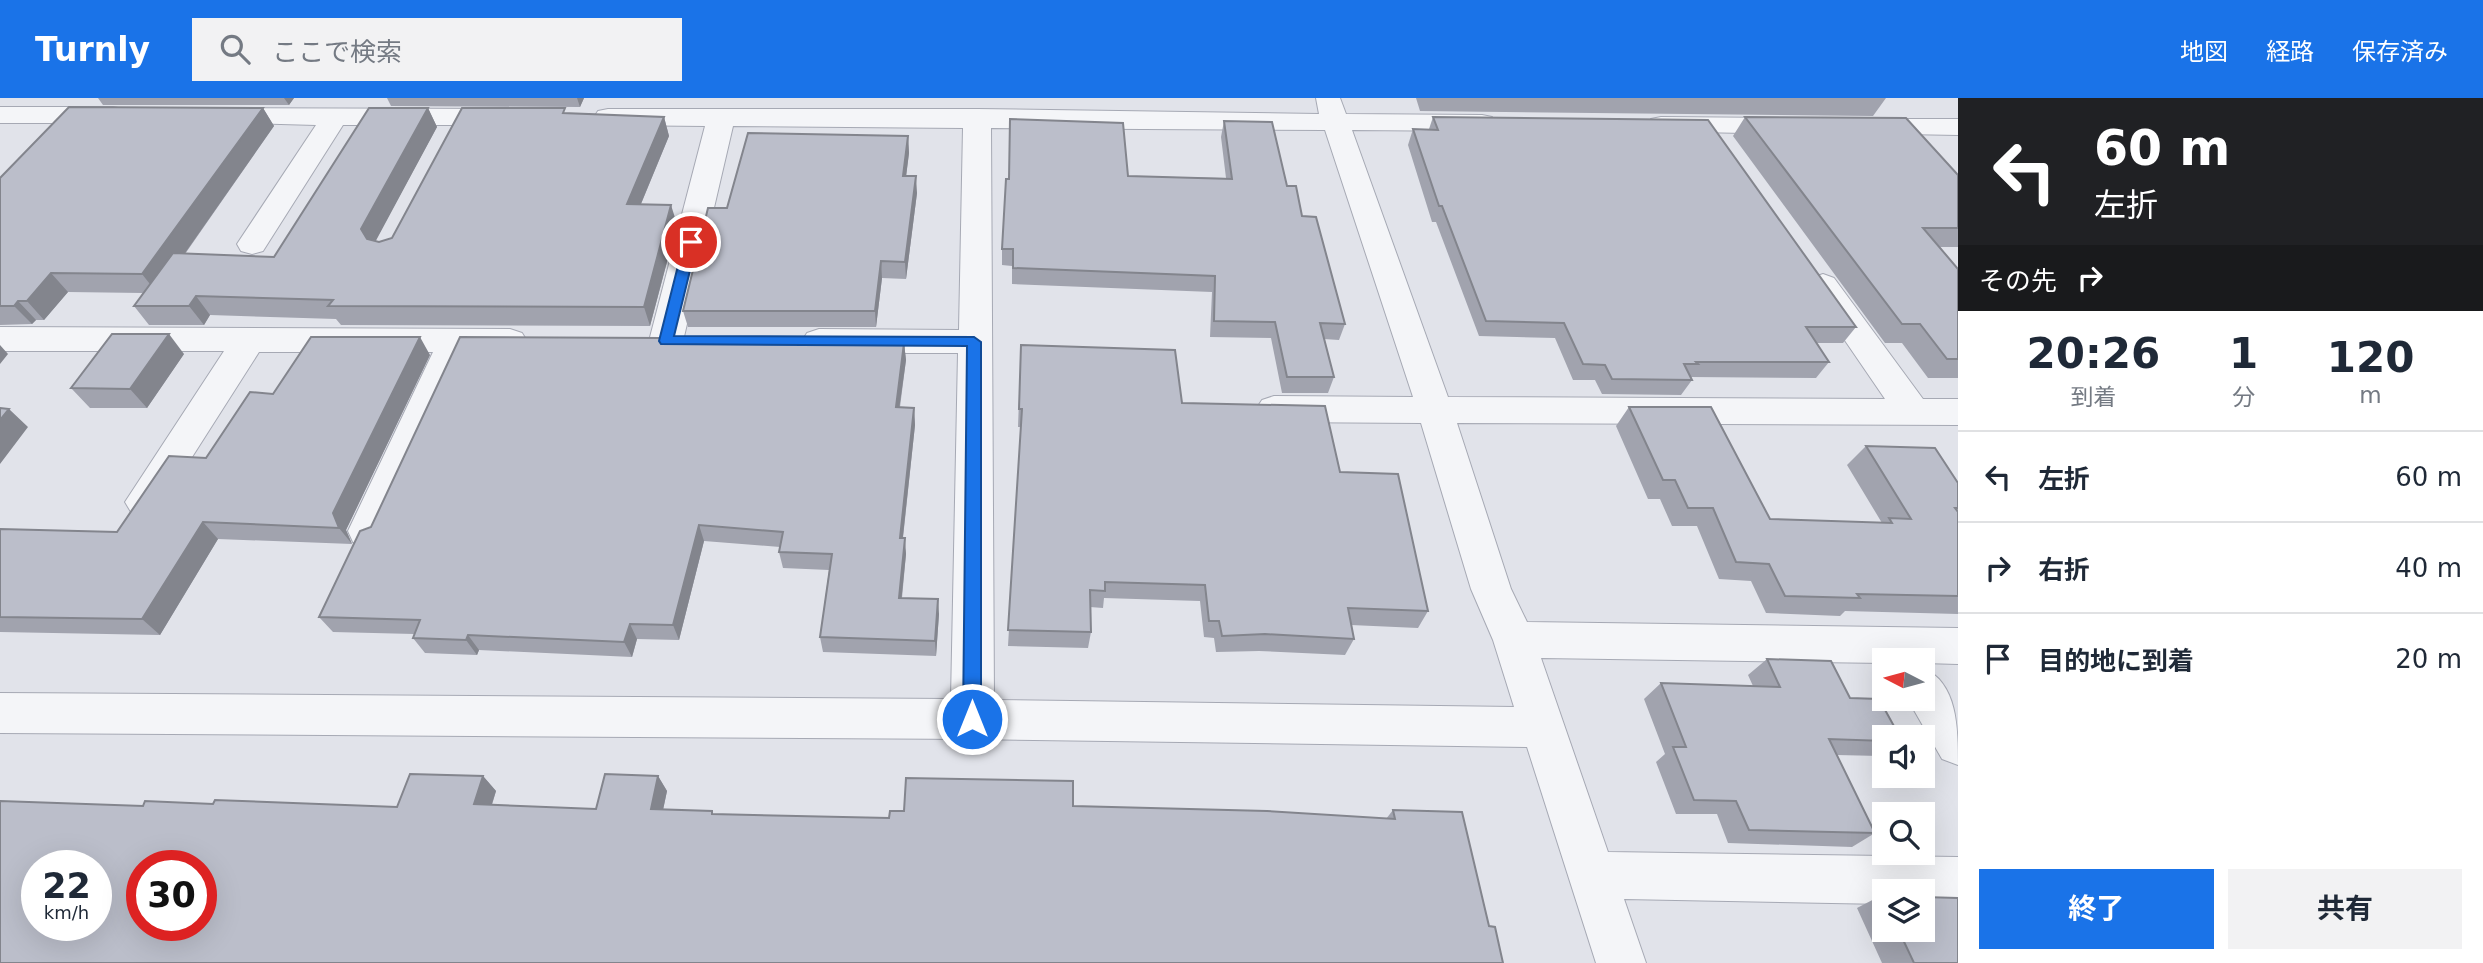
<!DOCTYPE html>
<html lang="ja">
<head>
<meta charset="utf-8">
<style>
  :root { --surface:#fff; --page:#f2f2f3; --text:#1f2937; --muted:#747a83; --line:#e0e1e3; --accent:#1a73e8 }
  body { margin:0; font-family:"DejaVu Sans","Noto Sans JP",sans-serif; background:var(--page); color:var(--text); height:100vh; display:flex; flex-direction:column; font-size:26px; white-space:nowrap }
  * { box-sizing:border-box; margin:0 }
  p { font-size:23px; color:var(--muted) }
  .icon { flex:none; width:38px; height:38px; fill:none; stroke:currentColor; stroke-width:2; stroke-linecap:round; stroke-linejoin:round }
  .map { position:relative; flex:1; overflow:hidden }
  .side { display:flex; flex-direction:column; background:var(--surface); width:525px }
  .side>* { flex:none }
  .hud { background:#202124; color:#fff; overflow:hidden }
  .needle { width:46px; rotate:276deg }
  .tools { position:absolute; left:1872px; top:550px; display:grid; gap:14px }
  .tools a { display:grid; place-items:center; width:63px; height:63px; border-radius:0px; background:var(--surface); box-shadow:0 7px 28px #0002; font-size:35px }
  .speed { position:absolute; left:21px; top:752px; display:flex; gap:14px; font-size:35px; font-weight:700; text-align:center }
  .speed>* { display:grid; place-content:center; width:91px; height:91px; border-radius:50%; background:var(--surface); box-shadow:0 7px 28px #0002; line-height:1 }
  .speed small { font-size:18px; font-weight:400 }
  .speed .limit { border:10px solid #d22; background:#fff; color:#111 }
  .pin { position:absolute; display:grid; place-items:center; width:60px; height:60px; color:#fff; margin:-30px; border:4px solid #fff; border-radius:50%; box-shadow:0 2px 7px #0007 }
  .me { position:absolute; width:77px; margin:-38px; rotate:0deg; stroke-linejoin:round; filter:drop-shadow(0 0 5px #0008) }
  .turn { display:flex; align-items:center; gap:24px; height:147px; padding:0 21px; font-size:32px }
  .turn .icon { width:91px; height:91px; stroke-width:2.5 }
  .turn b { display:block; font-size:49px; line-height:60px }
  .then { display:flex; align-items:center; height:66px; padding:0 21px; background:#0003; gap:14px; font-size:26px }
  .eta { display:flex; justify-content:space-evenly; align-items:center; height:119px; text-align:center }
  .eta b { font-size:42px; font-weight:700; line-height:49px }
  .action { display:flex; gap:14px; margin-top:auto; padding:14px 21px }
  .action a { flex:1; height:80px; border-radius:0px; background:var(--accent); color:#fff; font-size:28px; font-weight:700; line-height:80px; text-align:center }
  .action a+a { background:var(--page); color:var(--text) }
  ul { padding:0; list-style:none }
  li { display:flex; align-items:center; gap:21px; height:91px; padding:0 21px; border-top:2px solid var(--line) }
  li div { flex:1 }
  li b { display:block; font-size:26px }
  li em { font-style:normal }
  header { display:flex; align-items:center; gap:42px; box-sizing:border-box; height:98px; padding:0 35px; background:var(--accent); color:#fff }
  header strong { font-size:33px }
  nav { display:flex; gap:38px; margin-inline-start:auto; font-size:24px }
  .search { width:490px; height:63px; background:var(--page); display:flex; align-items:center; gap:18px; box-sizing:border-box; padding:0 24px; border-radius:0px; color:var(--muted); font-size:26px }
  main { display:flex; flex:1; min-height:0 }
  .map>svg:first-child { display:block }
</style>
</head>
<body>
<header>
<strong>Turnly</strong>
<div class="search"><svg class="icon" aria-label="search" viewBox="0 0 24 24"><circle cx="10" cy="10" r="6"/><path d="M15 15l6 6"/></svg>ここで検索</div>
<nav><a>地図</a><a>経路</a><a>保存済み</a></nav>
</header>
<main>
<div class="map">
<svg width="1958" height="865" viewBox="0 0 1958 865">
  <rect width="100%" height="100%" fill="#e1e3ea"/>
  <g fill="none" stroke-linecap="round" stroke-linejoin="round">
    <defs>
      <path id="minor" d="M 1316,0 L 1340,0 L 1346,16 L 1482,17 L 1492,19 L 1496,25 L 1492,31 L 1482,33 L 1352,32 L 1448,299 L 1885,301 L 1807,187 L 1812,180 L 1823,176 L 1834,180 L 1923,301 L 1958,301 L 1958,327 L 1457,325 L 1511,491 L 1527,524 L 1958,530 L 1958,566 L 1923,565 L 1923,562 L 1885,562 L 1885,565 L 1541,560 L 1608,754 L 1958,759 L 1958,807 L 1923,806 L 1923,793 L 1885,793 L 1885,806 L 1624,801 L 1646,865 L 1596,865 L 1527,649 L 972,641 L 0,635 L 0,595 L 951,601 L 958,255 L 819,255 L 807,251 L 802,243 L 807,235 L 819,231 L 959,232 L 963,30 L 733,28 L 683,243 L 678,251 L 666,255 L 654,251 L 649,243 L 705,28 L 608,27 L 598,25 L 594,19 L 598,13 L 608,11 L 977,11 L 1319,16 ZM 991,30 L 1325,32 L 1413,299 L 1274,298 L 1262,302 L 1256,311 L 1262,320 L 1274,324 L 1421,325 L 1471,491 L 1493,542 L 1514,609 L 994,602 Z
        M 0,9 L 113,9 L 123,11 L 127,17 L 123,23 L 113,25 L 0,25 Z
        M 216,10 L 509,11 L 519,13 L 523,19 L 519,25 L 509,27 L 343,27 L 263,153 L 252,156 L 241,153 L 237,146 L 316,27 L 206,24 L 202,18 L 206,12 Z
        M 1661,19 L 1790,20 L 1800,22 L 1804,28 L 1800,34 L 1790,36 L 1651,33 L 1647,27 L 1651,21 Z
        M 1861,21 L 1958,21 L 1958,37 L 1851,35 L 1847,29 L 1851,23 Z
        M 0,229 L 510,231 L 522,235 L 527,243 L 522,251 L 510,255 L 467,254 L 386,433 L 381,444 L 367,448 L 353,444 L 348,433 L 433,254 L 259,254 L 157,414 L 144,419 L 131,414 L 125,404 L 224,253 L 0,253 Z
        M 1923,570 C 1958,585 1958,631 1958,667 L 1942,661 L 1907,600 L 1923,600 Z"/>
    </defs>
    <use href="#minor" stroke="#a6a9b4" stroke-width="2"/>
    <use href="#minor" fill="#f4f5f8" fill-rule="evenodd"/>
  </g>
  <path fill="#a1a3ae" d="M 98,0 L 294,0 L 289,7 L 103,7 Z
    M 387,0 L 584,0 L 580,9 L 391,8 Z
    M 1416,0 L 1886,0 L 1873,18 L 1420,13 Z
    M 263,10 L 274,28 L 185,156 L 274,159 L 428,10 L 437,29 L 375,143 L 379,144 L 392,140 L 566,15 L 664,19 L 669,38 L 641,106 L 677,126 L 650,228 L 341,227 L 336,221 L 210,217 L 204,227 L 149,227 L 134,208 L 143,195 L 68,194 L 44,222 L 36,222 L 32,226 L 0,227 L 0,80 Z
    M 1433,19 L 1856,229 L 1843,245 L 1816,245 L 1829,264 L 1816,280 L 1691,279 L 1692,282 L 1681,297 L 1602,296 L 1595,282 L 1573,282 L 1555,240 L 1479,238 L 1436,124 L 1432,124 L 1408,47 L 1413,31 L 1429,31 Z
    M 1745,19 L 1958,77 L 1958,149 L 1940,149 L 1958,171 L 1958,280 L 1928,280 L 1902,245 L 1885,245 L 1733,38 Z
    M 1224,23 L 1287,88 L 1302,118 L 1345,226 L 1339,242 L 1324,241 L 1334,279 L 1328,295 L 1282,295 L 1271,240 L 1210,239 L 1212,194 L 1012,186 L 1012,168 L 1002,167 L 1002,151 L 1128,78 L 1226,80 L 1221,39 Z
    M 908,38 L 909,55 L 906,78 L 917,95 L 906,181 L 882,180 L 876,229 L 688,229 L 683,213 L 727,110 Z
    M 871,244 L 904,245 L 906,262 L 900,309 L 914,310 L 915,327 L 903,440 L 906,456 L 902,500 L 939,516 L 936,558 L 823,554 L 820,539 L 829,472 L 783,470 L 779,454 L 780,449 L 704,443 L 679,542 L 637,541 L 632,559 L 479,552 L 477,557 L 425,555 L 413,540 L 414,536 L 333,534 L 319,519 Z
    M 1021,247 L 1182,305 L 1340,374 L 1428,513 L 1418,530 L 1351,527 L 1354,541 L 1345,557 L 1259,553 L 1216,554 L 1214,540 L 1204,539 L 1200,503 L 1104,500 L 1103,510 L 1090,509 L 1091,534 L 1088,550 L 1008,548 L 1021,329 L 1018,329 Z
    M 184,256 L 147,310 L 90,310 L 71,290 Z
    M 430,257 L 346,432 L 352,446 L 218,441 L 160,537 L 0,534 L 0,431 L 117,434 L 206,360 L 273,296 Z
    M 1629,309 L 1770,421 L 1882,425 L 1847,367 L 1866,348 L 1958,385 L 1958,516 L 1845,513 L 1840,518 L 1766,515 L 1751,483 L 1719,481 L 1697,428 L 1672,428 L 1660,401 L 1648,401 L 1616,328 Z
    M 1767,561 L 1850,600 L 1885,639 L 1885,655 L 1880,658 L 1837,657 L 1875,735 L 1852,749 L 1728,745 L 1717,716 L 1676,716 L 1656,664 L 1665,656 L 1644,601 L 1661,585 L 1753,588 L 1748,577 Z
    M 483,678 L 496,693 L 492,707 L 596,711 L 658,678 L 667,693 L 663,712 L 714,716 L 889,720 L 904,713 L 1073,708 L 1386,721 L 1393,712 L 1489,828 L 143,708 L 213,706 L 397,709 Z
    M 1882,797 L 1885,797 L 1885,831 L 1923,831 L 1958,865 L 1882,865 L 1857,810 Z"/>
  <path fill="#83858d" d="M 284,0 L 294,0 L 289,7 Z
    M 577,0 L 584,0 L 580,9 Z
    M 263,10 L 274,28 L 157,195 L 142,176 Z
    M 428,10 L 437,29 L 372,150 L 361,131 Z
    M 664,19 L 669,38 L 633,125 L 627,106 Z
    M 908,38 L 909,55 L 904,95 L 903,78 Z
    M 916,78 L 917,95 L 906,181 L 905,164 Z
    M 671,107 L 677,126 L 650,228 L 644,209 Z
    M 881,163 L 882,180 L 876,229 L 875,213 Z
    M 51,175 L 68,194 L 44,222 L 27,203 Z
    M 196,198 L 210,217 L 204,227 L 189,208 Z
    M 18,203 L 36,222 L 32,226 L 14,208 Z
    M 169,236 L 184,256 L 147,310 L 130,291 Z
    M 420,239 L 430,257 L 346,432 L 352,446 L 339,430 L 333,415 Z
    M 904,245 L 906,262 L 897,326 L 896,309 Z
    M 0,247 L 8,256 L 0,266 Z
    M 914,310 L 915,327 L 901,456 L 900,440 Z
    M 9,311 L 28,329 L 0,366 L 0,322 Z
    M 203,424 L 218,441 L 160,537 L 142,521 Z
    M 699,427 L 704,443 L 679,542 L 673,527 Z
    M 905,440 L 906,456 L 900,515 L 899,500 Z
    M 938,501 L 939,516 L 936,558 L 935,543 Z
    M 630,526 L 637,541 L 632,559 L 624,544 Z
    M 468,537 L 479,552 L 477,557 L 466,542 Z
    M 483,678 L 496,693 L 487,721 L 474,706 Z
    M 658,678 L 667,693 L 660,726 L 651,711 Z"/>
  <path fill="#bbbeca" stroke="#83858d" stroke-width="2" fill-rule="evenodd" d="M 69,9 L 263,10 L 142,176 L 51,175 L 27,203 L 18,203 L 14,208 L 0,208 L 0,80 Z
    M 369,10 L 428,10 L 361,131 L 367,141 L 379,144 L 392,140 L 462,10 L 565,10 L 563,15 L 664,19 L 627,106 L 671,107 L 644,209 L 328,208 L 333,202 L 196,198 L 189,208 L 134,208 L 173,155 L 274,159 Z
    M 1433,19 L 1708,22 L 1856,229 L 1806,229 L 1829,264 L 1696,264 L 1698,266 L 1684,266 L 1692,282 L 1612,281 L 1605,267 L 1583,266 L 1564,225 L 1486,223 L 1442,108 L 1439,108 L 1413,31 L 1438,32 Z
    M 1745,19 L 1906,20 L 1958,77 L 1958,130 L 1923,130 L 1958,171 L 1958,261 L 1947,261 L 1920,226 L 1902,226 Z
    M 1010,21 L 1123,25 L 1128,78 L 1232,81 L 1224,23 L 1272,24 L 1287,88 L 1296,88 L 1302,118 L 1316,119 L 1345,226 L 1320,225 L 1334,279 L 1287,279 L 1275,224 L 1214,223 L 1215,178 L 1013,170 L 1013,151 L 1002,151 L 1006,81 L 1009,81 Z
    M 748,35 L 908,38 L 903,78 L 916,78 L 905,164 L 881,163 L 875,213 L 683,213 L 708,110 L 727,110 Z
    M 112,236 L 169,236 L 130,291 L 71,290 Z
    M 311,239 L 420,239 L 333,415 L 339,430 L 203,424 L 142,521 L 0,519 L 0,431 L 117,434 L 169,358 L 206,360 L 250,294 L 273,296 Z
    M 460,239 L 871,241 L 870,244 L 904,245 L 896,309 L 914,310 L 900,440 L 905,440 L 899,500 L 938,501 L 935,543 L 820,539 L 832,456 L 779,454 L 783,434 L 699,427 L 673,527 L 630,526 L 624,544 L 468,537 L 466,542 L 413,540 L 420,522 L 319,519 L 360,433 L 371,429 Z
    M 1021,247 L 1175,252 L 1182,305 L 1325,308 L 1340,374 L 1398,376 L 1428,513 L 1348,510 L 1354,541 L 1265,536 L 1222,538 L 1219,523 L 1209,523 L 1205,487 L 1105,484 L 1105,493 L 1090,492 L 1091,534 L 1008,532 L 1022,311 L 1019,311 Z
    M 1629,309 L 1711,309 L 1770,421 L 1892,425 L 1889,420 L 1911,421 L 1866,348 L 1935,350 L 1958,385 L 1958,410 L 1955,410 L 1958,414 L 1958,498 L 1857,496 L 1860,500 L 1785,498 L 1769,466 L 1736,464 L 1713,410 L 1688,410 L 1675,382 L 1663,382 Z
    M 0,310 L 9,311 L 0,322 Z
    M 1767,561 L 1831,563 L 1850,600 L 1879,601 L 1900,639 L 1885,639 L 1885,643 L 1829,641 L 1875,735 L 1749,732 L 1736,703 L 1694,702 L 1673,649 L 1686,649 L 1661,585 L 1780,589 Z
    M 410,676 L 483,678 L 474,706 L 596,711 L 605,676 L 658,678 L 651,711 L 712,713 L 712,716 L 889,720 L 890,713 L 904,713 L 906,680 L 1073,683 L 1073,708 L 1267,713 L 1395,721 L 1393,712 L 1462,714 L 1489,828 L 1495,829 L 1503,865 L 0,865 L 0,703 L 143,708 L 145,703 L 213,706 L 215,702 L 397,709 ZM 37,768 L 96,768 L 96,828 L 37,828 ZM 142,768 L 201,768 L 201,828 L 142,828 Z
    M 1923,799 L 1958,800 L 1958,865 L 1914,865 L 1898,831 L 1923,831 Z"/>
  <path fill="#1a73e8" stroke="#114b97" stroke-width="2" d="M 691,139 L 697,144 L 674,238 L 974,239 L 981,244 L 981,621 L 979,627 L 972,629 L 966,627 L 963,621 L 967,248 L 661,246 L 659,243 L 684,144 Z"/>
</svg>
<div class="tools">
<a><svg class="needle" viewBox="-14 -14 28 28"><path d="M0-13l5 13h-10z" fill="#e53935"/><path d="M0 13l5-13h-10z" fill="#747a83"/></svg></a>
<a><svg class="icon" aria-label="sound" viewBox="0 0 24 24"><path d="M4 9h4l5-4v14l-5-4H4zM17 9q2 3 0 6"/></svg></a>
<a><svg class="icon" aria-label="search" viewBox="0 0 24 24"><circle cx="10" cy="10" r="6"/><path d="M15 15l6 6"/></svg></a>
<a><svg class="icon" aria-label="layers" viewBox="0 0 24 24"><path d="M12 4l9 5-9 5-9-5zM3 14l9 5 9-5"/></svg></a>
</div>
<div class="speed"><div>22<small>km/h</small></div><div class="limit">30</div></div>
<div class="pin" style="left:691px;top:144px;background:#d93025"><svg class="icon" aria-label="arrive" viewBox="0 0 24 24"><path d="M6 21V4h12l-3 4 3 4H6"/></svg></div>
<svg class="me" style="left:972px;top:621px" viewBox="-20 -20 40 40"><circle r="17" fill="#1a73e8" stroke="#fff" stroke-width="3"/><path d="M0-11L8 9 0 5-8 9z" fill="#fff"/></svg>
</div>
<section class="side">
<div class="hud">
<div class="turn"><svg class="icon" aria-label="left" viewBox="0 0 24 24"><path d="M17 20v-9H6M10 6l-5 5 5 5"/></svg><div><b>60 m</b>左折</div></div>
<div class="then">その先<svg class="icon" aria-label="right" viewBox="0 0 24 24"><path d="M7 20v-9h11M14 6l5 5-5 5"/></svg></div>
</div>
<div class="eta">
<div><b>20:26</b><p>到着</p></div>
<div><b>1</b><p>分</p></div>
<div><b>120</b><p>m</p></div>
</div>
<ul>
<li><svg class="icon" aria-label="left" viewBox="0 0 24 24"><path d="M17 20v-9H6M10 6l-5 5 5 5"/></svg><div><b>左折</b></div><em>60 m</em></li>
<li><svg class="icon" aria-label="right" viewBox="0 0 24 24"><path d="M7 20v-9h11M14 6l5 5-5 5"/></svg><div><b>右折</b></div><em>40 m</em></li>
<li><svg class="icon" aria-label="arrive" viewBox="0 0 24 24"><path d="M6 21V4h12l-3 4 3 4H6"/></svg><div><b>目的地に到着</b></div><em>20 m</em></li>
</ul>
<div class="action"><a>終了</a><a>共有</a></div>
</section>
</main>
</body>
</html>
